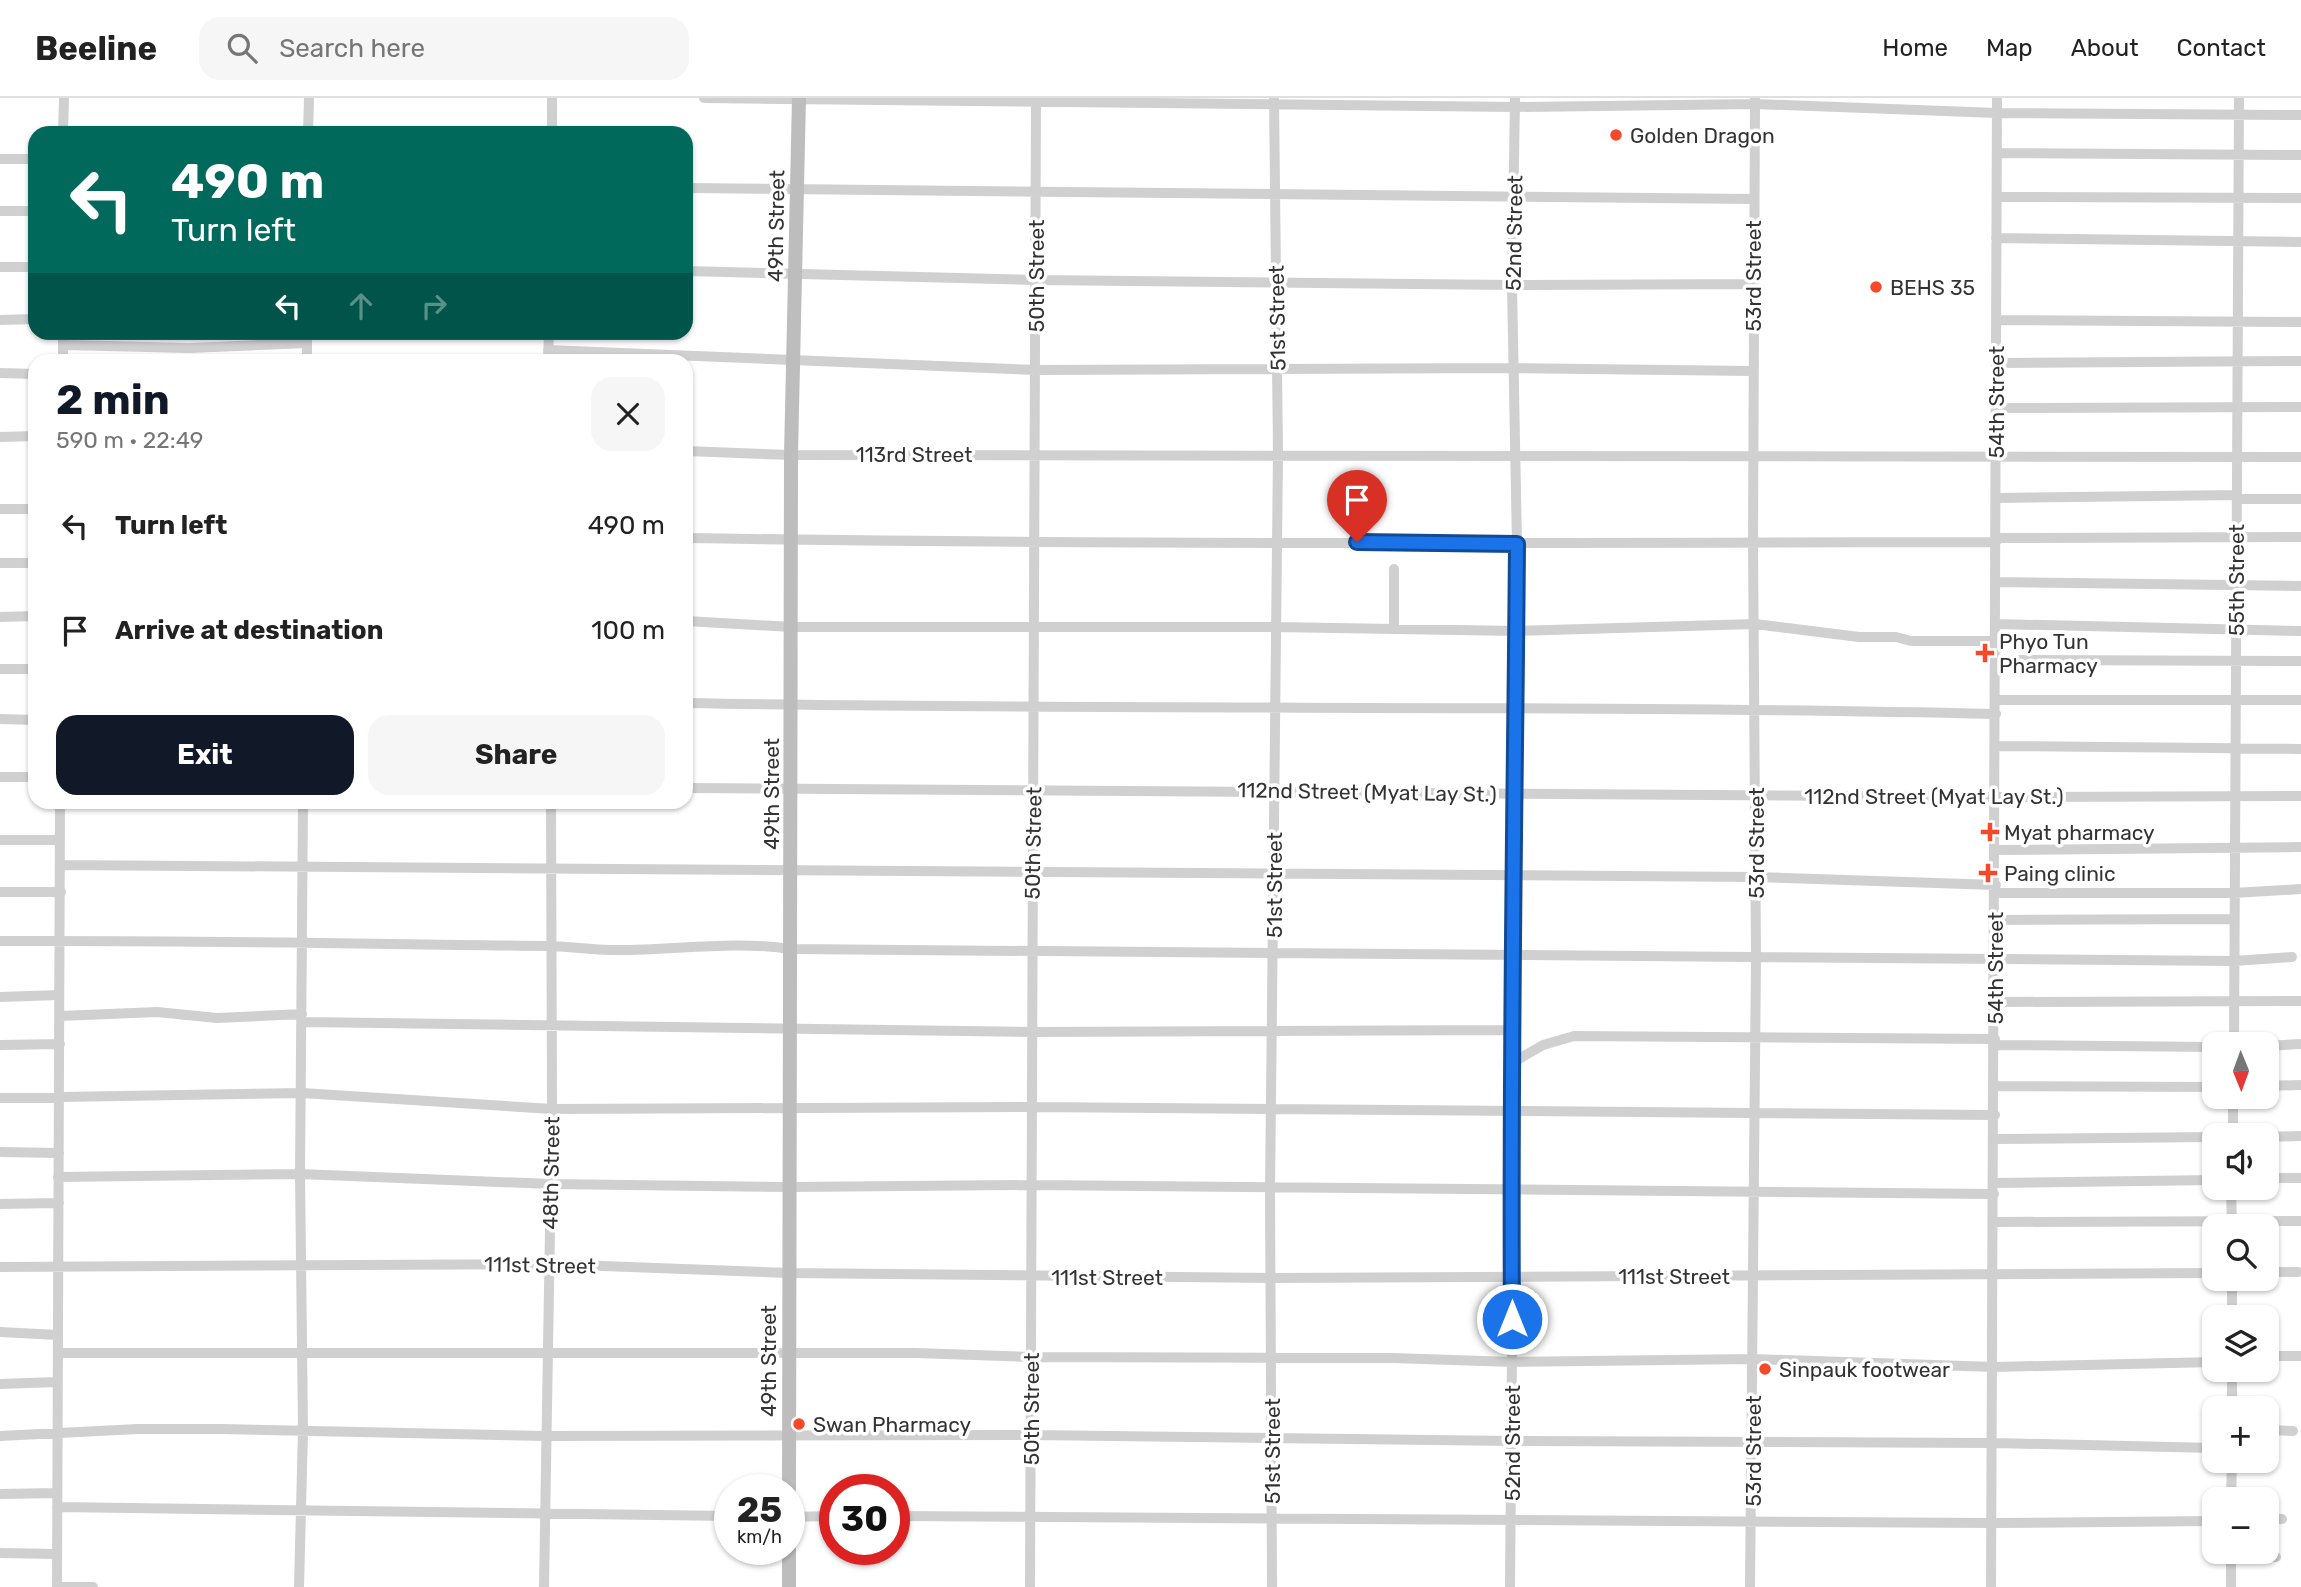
<!DOCTYPE html>
<html lang="en">
<head>
<meta charset="utf-8">
<style>
  :root { --surface:#fff; --page:#f6f6f6; --text:#222; --muted:#767676; --line:#e0e0e0; --accent:#111827 }
  body { margin:0; font-family:Rubik,sans-serif; background:var(--page); color:var(--text); height:100vh; display:flex; flex-direction:column; font-size:26px; white-space:nowrap }
  * { box-sizing:border-box; margin:0 }
  p { font-size:23px; color:var(--muted) }
  .icon { flex:none; width:38px; height:38px; fill:none; stroke:currentColor; stroke-width:2; stroke-linecap:round; stroke-linejoin:round }
  .map { position:relative; flex:1; overflow:hidden }
  .sheet { position:absolute; left:28px; top:256px; width:665px; height:455px; display:flex; flex-direction:column; background:var(--surface); border-radius:21px; box-shadow:0 2px 5px #0004 }
  .sheet>* { flex:none }
  .banner { position:absolute; left:28px; top:28px; width:665px; height:214px; border-radius:21px; box-shadow:0 2px 5px #0004; background:#00695c; color:#fff; overflow:hidden }
  .needle { width:46px; rotate:179deg }
  .controls { position:absolute; left:2202px; top:934px; display:grid; gap:14px }
  .controls a { display:grid; place-items:center; width:77px; height:77px; border-radius:14px; background:var(--surface); box-shadow:0 2px 5px #0004; font-size:35px }
  .speed { position:absolute; left:714px; top:1376px; display:flex; gap:14px; font-size:35px; font-weight:700; text-align:center }
  .speed>* { display:grid; place-content:center; width:91px; height:91px; border-radius:50%; background:var(--surface); box-shadow:0 2px 5px #0004; line-height:1 }
  .speed small { font-size:18px; font-weight:400 }
  .speed .limit { border:10px solid #d22; background:#fff; color:#111 }
  .pin { position:absolute; display:grid; place-items:center; width:60px; height:60px; color:#fff; margin:-72px -30px; border-radius:50% 50% 50% 0; rotate:-45deg; box-shadow:0 0 7px #0007 }
  .pin .icon { rotate:45deg }
  .me { position:absolute; width:77px; margin:-38px; rotate:0deg; stroke-linejoin:round; filter:drop-shadow(0 0 5px #0008) }
  .turn { display:flex; align-items:center; gap:24px; height:147px; padding:0 28px; font-size:32px }
  .turn .icon { width:91px; height:91px; stroke-width:2.5 }
  .turn b { display:block; font-size:49px; line-height:60px }
  .lanes { display:flex; align-items:center; height:66px; padding:0 28px; background:#0003; justify-content:center; gap:35px; direction:ltr }
  .lanes .off { opacity:.35 }
  .round { display:grid; place-items:center; flex:none; width:74px; height:74px; border-radius:21px; background:var(--page) }
  .summary { display:flex; align-items:center; justify-content:space-between; height:119px; padding:0 28px }
  h1 { font-size:42px; font-weight:700; line-height:52px; color:var(--accent) }
  .primary-button { display:flex; gap:14px; margin-top:auto; padding:14px 28px }
  .primary-button a { flex:1; height:80px; border-radius:21px; background:var(--accent); color:#fff; font-size:28px; font-weight:700; line-height:80px; text-align:center }
  .primary-button a+a { background:var(--page); color:var(--text) }
  ul { padding:0; list-style:none }
  li { display:flex; align-items:center; gap:21px; height:105px; padding:0 28px }
  li div { flex:1 }
  li b { display:block; font-size:26px }
  li em { font-style:normal }
  header { display:flex; align-items:center; gap:42px; box-sizing:border-box; height:98px; padding:0 35px; background:var(--surface); border-bottom:2px solid var(--line) }
  header strong { font-size:33px }
  nav { display:flex; gap:38px; margin-inline-start:auto; font-size:24px }
  .search { width:490px; height:63px; background:var(--page); display:flex; align-items:center; gap:18px; box-sizing:border-box; padding:0 24px; border-radius:21px; color:var(--muted); font-size:26px }
  .map>svg:first-child { display:block }
</style>
</head>
<body>
<header>
<strong>Beeline</strong>
<div class="search"><svg class="icon" aria-label="search" viewBox="0 0 24 24"><circle cx="10" cy="10" r="6"/><path d="M15 15l6 6"/></svg>Search here</div>
<nav><a>Home</a><a>Map</a><a>About</a><a>Contact</a></nav>
</header>
<div class="map">
<svg width="2301" height="1489" viewBox="0 0 2301 1489">
  <rect width="100%" height="100%" fill="#fff"/>
  <g fill="none" stroke-linecap="round" stroke-linejoin="round">
    <path stroke="#d0d0d0" stroke-width="10" d="M 552,0 L 552,35
      M 704,0 L 1515,9 L 1755,6 L 1997,15 L 2301,17
      M 63,35 L 64,0
      M 308,35 L 309,0
      M 1997,55 L 2301,57
      M 0,61 L 35,61
      M 686,90 L 1754,101
      M 1997,99 L 2301,100
      M 0,113 L 35,113
      M 1996,140 L 2301,144
      M 0,169 L 35,169
      M 686,173 L 1037,182 L 1512,187 L 1753,186
      M 0,222 L 35,221
      M 1996,222 L 2301,224
      M 307,234 L 307,262
      M 63,247 L 189,250 L 307,245
      M 548,252 L 1037,272 L 1513,270 L 1753,273
      M 63,262 L 63,234
      M 548,262 L 549,234
      M 1996,265 L 2301,263
      M 0,275 L 35,276
      M 1996,310 L 2301,309
      M 0,339 L 35,338
      M 686,353 L 791,357 L 2301,359
      M 1996,400 L 2237,397 L 2237,401 L 2301,401
      M 0,411 L 35,411
      M 686,440 C 1123,447 1559,445 1996,444 L 1996,440 L 2301,439
      M 0,465 L 35,465
      M 1996,484 L 2301,488
      M 0,519 L 35,518
      M 686,523 L 792,529 L 1275,529 L 1517,533 L 1755,526 L 1859,539 L 1896,539 L 1911,543 L 1997,543
      M 1995,526 L 2301,533
      M 1394,531 L 1394,471
      M 1996,562 L 2301,563
      M 0,571 L 35,571
      M 1997,602 L 2301,602
      M 686,605 C 1123,613 1560,606 1996,616
      M 0,621 L 35,622
      M 1996,648 L 2301,651
      M 0,679 L 35,679
      M 686,690 L 1996,699 L 2301,698
      M 0,742 L 60,742
      M 1996,752 L 2301,749
      M 60,767 L 1756,779 L 1996,787
      M 0,794 L 61,794
      M 1996,795 L 2234,795 L 2301,791
      M 1995,822 L 2234,821
      M 0,843 C 183,842 365,846 547,848 C 569,848 590,852 611,852 C 671,853 731,842 791,851 L 2234,863 L 2292,859
      M 0,899 L 59,897
      M 1995,904 L 2301,903
      M 60,918 L 157,914 L 217,920 L 302,916
      M 302,924 L 1033,934 L 1511,932
      M 0,947 L 60,946
      M 1996,947 L 2214,949
      M 2234,947 L 2239,0
      M 2266,948 L 2301,946
      M 1512,965 L 1543,947 L 1574,938 L 1995,941
      M 1995,988 L 2214,989
      M 2266,988 L 2301,987
      M 2233,999 L 2233,1038
      M 0,1000 L 302,995 L 552,1011 L 1033,1009 L 1995,1017
      M 2266,1039 L 2301,1038
      M 1995,1041 L 2214,1039
      M 0,1054 L 59,1055
      M 58,1079 L 300,1076 L 550,1086 L 790,1089 L 1033,1087 L 1994,1096
      M 2266,1080 L 2301,1080
      M 1994,1085 L 2214,1082
      M 2231,1090 L 2232,1129
      M 0,1106 L 59,1105
      M 1995,1124 L 2301,1123
      M 0,1169 L 549,1166 L 789,1175 L 1273,1180 L 2214,1175
      M 2266,1174 L 2298,1174
      M 2232,1220 L 2232,1181
      M 0,1234 L 58,1237
      M 58,1255 L 916,1255 L 1031,1259 L 1393,1260 L 1513,1264 L 1753,1261 L 1994,1269 L 2214,1264
      M 2266,1258 L 2301,1258
      M 2232,1272 L 2232,1311
      M 0,1286 L 57,1284
      M 2266,1332 L 2293,1333
      M 0,1338 L 138,1331 L 221,1331 L 546,1338 L 1031,1337 L 1513,1343 L 1994,1345 L 2214,1350
      M 0,1396 L 57,1395
      M 2231,1402 L 2232,1363
      M 57,1409 L 730,1418
      M 894,1418 L 1993,1425 L 2214,1423
      M 789,1419 L 835,1418
      M 2266,1421 L 2282,1421
      M 0,1455 L 57,1456
      M 2231,1459 L 2276,1459
      M 57,1489 L 60,704
      M 57,1489 L 93,1489
      M 299,1489 L 303,1332 L 300,1076 L 303,704
      M 544,1489 L 552,1011 L 551,704
      M 1030,1489 L 1036,0
      M 1272,1489 L 1270,1091 L 1278,356 L 1274,0
      M 1510,1489 L 1514,1013 L 1511,932 L 1517,696 L 1517,446 L 1512,187 L 1515,0
      M 1750,1489 L 1756,860 L 1753,444 L 1755,1
      M 1991,1489 L 1997,0
      M 2231,1489 L 2231,1454"/>
    <path stroke="#bdbdbd" stroke-width="14" d="M 789,1391 L 791,357 L 799,0
      M 789,1451 L 789,1489"/>
  </g>
  <g fill="none" stroke-linecap="round" stroke-linejoin="round">
    <defs>
      <path id="route" d="M 1357,444 L 1517,446 C 1515,704 1510,962 1512,1221"/>
    </defs>
    <use href="#route" stroke="#114b97" stroke-width="18"/>
    <use href="#route" stroke="#1a73e8" stroke-width="12"/>
  </g>
  <g fill="#f64929" stroke="#fff" stroke-width="2.5">
    <circle cx="1616" cy="37" r="7"/>
    <circle cx="1876" cy="189" r="7"/>
    <path d="M1981.5 544.5h7v7h7v7h-7v7h-7v-7h-7v-7h7z"/>
    <path d="M1986.5 723.5h7v7h7v7h-7v7h-7v-7h-7v-7h7z"/>
    <path d="M1984.5 764.5h7v7h7v7h-7v7h-7v-7h-7v-7h7z"/>
    <circle cx="1765" cy="1271" r="7"/>
    <circle cx="799" cy="1326" r="7"/>
  </g>
  <g text-anchor="middle" dominant-baseline="central" stroke-width="7" stroke-linejoin="round" paint-order="stroke">
    <g font-size="21" fill="#333" stroke="#fff" text-anchor="start">
      <text x="1630" y="37">Golden Dragon</text>
      <text x="1890" y="189">BEHS 35</text>
      <text x="1999" y="543">Phyo Tun<tspan x="1999" dy="24">Pharmacy</tspan></text>
      <text x="2004" y="734">Myat pharmacy</text>
      <text x="2004" y="775">Paing clinic</text>
      <text x="1779" y="1271">Sinpauk footwear</text>
      <text x="813" y="1326">Swan Pharmacy</text>
    </g>
    <g font-size="21" fill="#333" stroke="#fff">
      <text transform="translate(776 128) rotate(-89)">49th Street</text>
      <text transform="translate(1514 135) rotate(-89)">52nd Street</text>
      <text transform="translate(1036 178) rotate(-90)">50th Street</text>
      <text transform="translate(1753 178) rotate(-90)">53rd Street</text>
      <text transform="translate(1277 220) rotate(-91)">51st Street</text>
      <text transform="translate(1996 304) rotate(-90)">54th Street</text>
      <text x="914" y="356">113rd Street</text>
      <text transform="translate(2236 482) rotate(-90)">55th Street</text>
      <text transform="translate(1367 694) rotate(1)">112nd Street (Myat Lay St.)</text>
      <text transform="translate(771 696) rotate(-90)">49th Street</text>
      <text x="1934" y="698">112nd Street (Myat Lay St.)</text>
      <text transform="translate(1033 745) rotate(-89)">50th Street</text>
      <text transform="translate(1756 745) rotate(-90)">53rd Street</text>
      <text transform="translate(1274 787) rotate(-90)">51st Street</text>
      <text transform="translate(1995 870) rotate(-90)">54th Street</text>
      <text transform="translate(551 1075) rotate(-89)">48th Street</text>
      <text transform="translate(540 1167) rotate(1)">111st Street</text>
      <text x="1674" y="1178">111st Street</text>
      <text x="1107" y="1179">111st Street</text>
      <text transform="translate(768 1263) rotate(-90)">49th Street</text>
      <text transform="translate(1031 1311) rotate(-90)">50th Street</text>
      <text transform="translate(1512 1345) rotate(-90)">52nd Street</text>
      <text transform="translate(1272 1353) rotate(-90)">51st Street</text>
      <text transform="translate(1753 1353) rotate(-90)">53rd Street</text>
    </g>
  </g>
</svg>
<div class="controls">
<a><svg class="needle" viewBox="-14 -14 28 28"><path d="M0-13l5 13h-10z" fill="#e53935"/><path d="M0 13l5-13h-10z" fill="#767676"/></svg></a>
<a><svg class="icon" aria-label="sound" viewBox="0 0 24 24"><path d="M4 9h4l5-4v14l-5-4H4zM17 9q2 3 0 6"/></svg></a>
<a><svg class="icon" aria-label="search" viewBox="0 0 24 24"><circle cx="10" cy="10" r="6"/><path d="M15 15l6 6"/></svg></a>
<a><svg class="icon" aria-label="layers" viewBox="0 0 24 24"><path d="M12 4l9 5-9 5-9-5zM3 14l9 5 9-5"/></svg></a>
<a>+</a>
<a>−</a>
</div>
<div class="speed"><div>25<small>km/h</small></div><div class="limit">30</div></div>
<div class="pin" style="left:1357px;top:444px;background:#d93025"><svg class="icon" aria-label="arrive" viewBox="0 0 24 24"><path d="M6 21V4h12l-3 4 3 4H6"/></svg></div>
<svg class="me" style="left:1512px;top:1221px" viewBox="-20 -20 40 40"><circle r="17" fill="#1a73e8" stroke="#fff" stroke-width="3"/><path d="M0-11L8 9 0 5-8 9z" fill="#fff"/></svg>
<div class="banner">
<div class="turn"><svg class="icon" aria-label="left" viewBox="0 0 24 24"><path d="M17 20v-9H6M10 6l-5 5 5 5"/></svg><div><b>490 m</b>Turn left</div></div>
<div class="lanes"><svg class="icon" aria-label="left" viewBox="0 0 24 24"><path d="M17 20v-9H6M10 6l-5 5 5 5"/></svg><svg class="icon off" aria-label="ahead" viewBox="0 0 24 24"><path d="M12 20V5M6 11l6-6 6 6"/></svg><svg class="icon off" aria-label="right" viewBox="0 0 24 24"><path d="M7 20v-9h11M14 6l5 5-5 5"/></svg></div>
</div>
<section class="sheet">
<div class="summary"><div><h1>2 min</h1><p>590 m · 22:49</p></div><a class="round"><svg class="icon" aria-label="close" viewBox="0 0 24 24"><path d="M6 6l12 12M18 6L6 18"/></svg></a></div>
<ul>
<li><svg class="icon" aria-label="left" viewBox="0 0 24 24"><path d="M17 20v-9H6M10 6l-5 5 5 5"/></svg><div><b>Turn left</b></div><em>490 m</em></li>
<li><svg class="icon" aria-label="arrive" viewBox="0 0 24 24"><path d="M6 21V4h12l-3 4 3 4H6"/></svg><div><b>Arrive at destination</b></div><em>100 m</em></li>
</ul>
<div class="primary-button"><a>Exit</a><a>Share</a></div>
</section>
</div>
</body>
</html>
